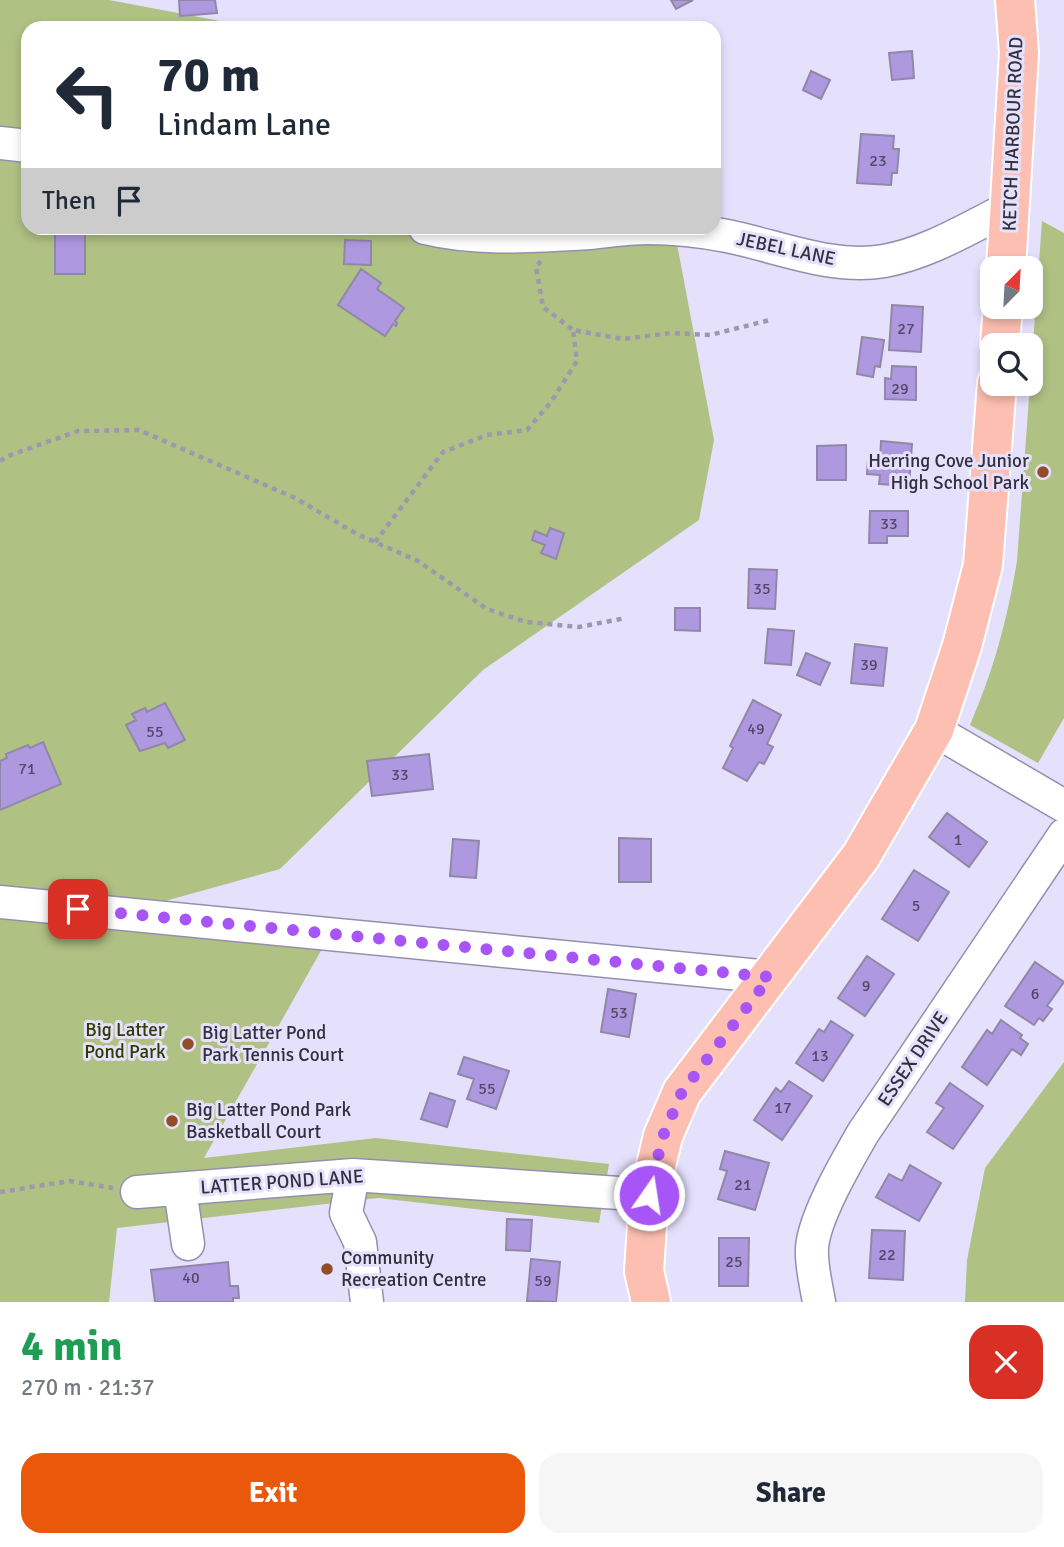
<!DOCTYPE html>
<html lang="en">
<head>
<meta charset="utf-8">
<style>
  :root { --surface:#fff; --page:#f6f6f7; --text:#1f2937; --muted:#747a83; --accent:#ea580c }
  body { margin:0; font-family:Signika,sans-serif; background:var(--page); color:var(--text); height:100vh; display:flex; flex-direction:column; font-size:26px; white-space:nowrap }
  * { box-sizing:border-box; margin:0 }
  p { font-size:23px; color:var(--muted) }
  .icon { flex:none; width:38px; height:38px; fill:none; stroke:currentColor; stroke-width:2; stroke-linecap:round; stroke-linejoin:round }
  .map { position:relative; height:1302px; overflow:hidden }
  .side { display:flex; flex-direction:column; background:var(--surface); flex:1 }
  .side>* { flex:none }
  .banner { position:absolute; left:21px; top:21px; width:700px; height:214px; border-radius:21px; box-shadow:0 4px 10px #0003; background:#fff; color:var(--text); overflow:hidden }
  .needle { width:46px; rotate:24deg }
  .controls { position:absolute; left:980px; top:256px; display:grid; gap:14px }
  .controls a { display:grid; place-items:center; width:63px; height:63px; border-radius:14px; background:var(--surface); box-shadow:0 4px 10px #0003; font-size:35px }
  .pin { position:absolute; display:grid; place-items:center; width:60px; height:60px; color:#fff; margin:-30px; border-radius:14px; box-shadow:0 4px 10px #0006 }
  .me { position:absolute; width:77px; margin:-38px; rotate:13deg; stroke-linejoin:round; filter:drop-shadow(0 0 5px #0008) }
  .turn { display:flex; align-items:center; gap:24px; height:147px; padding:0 21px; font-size:32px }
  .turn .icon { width:91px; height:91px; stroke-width:2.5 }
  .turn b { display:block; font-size:49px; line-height:60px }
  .then { display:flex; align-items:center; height:66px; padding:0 21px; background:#0003; gap:14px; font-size:26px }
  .round { display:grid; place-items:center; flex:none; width:74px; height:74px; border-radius:21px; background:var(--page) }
  .head { display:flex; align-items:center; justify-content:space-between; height:119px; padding:0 21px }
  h1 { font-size:42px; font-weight:700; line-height:52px; color:#1e9e55 }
  .primary-button { display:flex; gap:14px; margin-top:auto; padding:14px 21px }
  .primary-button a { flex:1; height:80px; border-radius:21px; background:var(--accent); color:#fff; font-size:28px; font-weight:700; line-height:80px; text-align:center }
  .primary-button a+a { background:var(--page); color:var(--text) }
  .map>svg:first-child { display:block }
</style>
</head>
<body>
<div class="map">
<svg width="1064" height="1302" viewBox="0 0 1064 1302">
  <rect width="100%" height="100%" fill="#e5e0fc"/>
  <path fill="#b0c184" d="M 0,0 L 109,0 L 257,28 L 28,28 L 28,228 L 674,228 L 714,440 L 699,520 L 483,670 L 280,869 L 122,913 L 331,933 L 204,1158 L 376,1138 L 609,1164 L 599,1223 L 378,1198 L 117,1228 L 109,1302 L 0,1302 Z
    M 1042,221 L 1064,233 L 1064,718 L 1038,763 L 970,725 C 994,669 1007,621 1017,561 Z
    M 1064,1062 L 1064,1302 L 965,1302 L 967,1260 L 985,1168 Z"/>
  <path fill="#ae98e0" stroke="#9188a7" stroke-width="2" d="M 179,0 L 215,0 L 217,13 L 180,16 Z
    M 671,0 L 693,0 L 676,9 Z
    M 912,51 L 914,78 L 892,80 L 889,53 Z
    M 811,71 L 830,80 L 821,99 L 803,90 Z
    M 861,134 L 894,136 L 893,149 L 899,149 L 897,173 L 892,173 L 891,185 L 857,183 Z
    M 55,228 L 85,228 L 85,274 L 55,274 Z
    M 345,240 L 371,241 L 371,265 L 344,264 Z
    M 361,269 L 381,283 L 377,289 L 404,308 L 395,321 L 397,323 L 396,326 L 393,324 L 385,336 L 338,305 Z
    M 892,305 L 923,307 L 921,352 L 889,350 Z
    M 862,337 L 884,340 L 880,367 L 875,366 L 873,377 L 857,374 Z
    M 892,366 L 916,367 L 916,400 L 885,399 L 885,378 L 891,379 Z
    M 881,441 L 912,444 L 909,486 L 879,484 L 880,475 L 867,474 L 868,459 L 880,460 Z
    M 846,445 L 846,480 L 817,480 L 817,446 Z
    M 870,511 L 908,511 L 908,536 L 887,536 L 887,543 L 869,543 Z
    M 550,528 L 564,533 L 556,559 L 541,553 L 545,545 L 532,540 L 535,531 L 547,536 Z
    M 749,569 L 777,570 L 775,609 L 748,608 Z
    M 675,608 L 700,608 L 700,631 L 675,630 Z
    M 768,629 L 794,631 L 791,665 L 765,663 Z
    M 855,644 L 887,648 L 883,686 L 851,683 Z
    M 806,653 L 830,663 L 820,685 L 797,675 Z
    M 753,700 L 781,715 L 767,744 L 773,747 L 764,764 L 759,762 L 747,781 L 723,768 L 733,748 L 730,746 Z
    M 165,703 L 185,740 L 168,748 L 165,743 L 140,751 L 126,725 L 136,720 L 132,714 L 145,708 L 147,712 Z
    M 43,742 L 61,784 L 0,810 L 0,761 L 7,758 L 6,754 L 28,745 L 30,748 Z
    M 429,754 L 433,789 L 372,796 L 367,761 Z
    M 947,813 L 987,842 L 969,867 L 929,837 Z
    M 619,838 L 651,839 L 651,882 L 619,882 Z
    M 453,839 L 479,841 L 476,878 L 450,876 Z
    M 914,870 L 949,892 L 918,941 L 882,919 Z
    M 867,956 L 894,974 L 865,1016 L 838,998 Z
    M 1035,962 L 1064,982 L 1047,1006 L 1052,1009 L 1043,1021 L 1039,1018 L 1034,1025 L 1005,1006 Z
    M 608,989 L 636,994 L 629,1037 L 601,1032 Z
    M 1001,1020 L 1022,1035 L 1020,1038 L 1028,1044 L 1021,1055 L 1012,1049 L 987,1085 L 962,1067 L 987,1030 L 992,1034 Z
    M 831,1021 L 853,1035 L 823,1081 L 796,1063 L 819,1029 L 824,1032 Z
    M 464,1057 L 509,1071 L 496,1109 L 467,1099 L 474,1079 L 458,1074 Z
    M 789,1081 L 812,1096 L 782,1140 L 754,1120 L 776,1088 L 781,1092 Z
    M 950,1083 L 983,1106 L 953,1149 L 927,1132 L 944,1108 L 936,1103 Z
    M 430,1093 L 455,1101 L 447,1127 L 421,1119 Z
    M 725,1151 L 769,1163 L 755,1210 L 718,1199 L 727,1171 L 720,1169 Z
    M 910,1165 L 941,1183 L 919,1221 L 876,1197 L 889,1174 L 902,1181 Z
    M 507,1219 L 532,1220 L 530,1251 L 506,1250 Z
    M 872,1230 L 905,1231 L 903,1280 L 869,1278 Z
    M 719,1238 L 749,1238 L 748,1286 L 719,1286 Z
    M 531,1259 L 560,1262 L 556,1302 L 527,1301 Z
    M 228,1262 L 230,1286 L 238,1286 L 239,1298 L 233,1298 L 233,1302 L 155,1302 L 151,1270 Z"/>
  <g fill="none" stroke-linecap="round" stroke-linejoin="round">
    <defs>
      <path id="minor" d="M 0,143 L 28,146
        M 425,228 C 479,241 534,236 589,233 C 609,231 628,228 648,228 C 674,228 701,231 727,236 C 777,246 832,270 884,261 C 929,253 970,227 1011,207
        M 934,730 L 1064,806
        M 0,902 L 770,977
        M 353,1175 L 346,1213 L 360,1242 L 367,1302
        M 180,1189 L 188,1244
        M 137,1192 L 353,1175 L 649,1195
        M 819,1302 C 816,1284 811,1266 812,1248 C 814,1217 847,1161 863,1133 L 1064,835"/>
      <path id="major" d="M 1006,268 L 1019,53 L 1015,0
        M 1000,345 L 1003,306
        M 651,1302 L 644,1271 L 649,1195 L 663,1136 L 682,1092 L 861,856 L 934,730 L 962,646 L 983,565 L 997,383"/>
    </defs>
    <use href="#minor" stroke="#958faf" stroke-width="35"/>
    <use href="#major" stroke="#fff" stroke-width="42"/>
    <path stroke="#9c98ae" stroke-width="4.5" stroke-dasharray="5 5" stroke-linecap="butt" d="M 541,261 L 536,267 L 543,307 L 573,330
      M 0,461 L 8,456 L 78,431 L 139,430 L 295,498 L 357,534 L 418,561 L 487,609 L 526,622 L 579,627 L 626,618
      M 375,542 L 443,452 L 487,435 L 527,430 L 551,402 L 577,361 L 573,330 L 623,339 L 671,333 L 710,335 L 770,320
      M 0,1192 L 70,1181 L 113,1188"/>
    <use href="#minor" stroke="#fff" stroke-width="32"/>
    <use href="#major" stroke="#fdbfb1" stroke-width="38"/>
  </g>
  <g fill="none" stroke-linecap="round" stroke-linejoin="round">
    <path stroke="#a855f7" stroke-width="12" stroke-dasharray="0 21.6" d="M 78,909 L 770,977 L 682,1092 L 663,1136 L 649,1195"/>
  </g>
  <g fill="#934c28" stroke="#e5e0fc" stroke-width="2.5">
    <circle cx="1043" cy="472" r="7"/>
    <circle cx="188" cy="1044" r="7"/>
    <circle cx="172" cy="1121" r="7"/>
    <circle cx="327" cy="1269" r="7"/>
  </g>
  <g text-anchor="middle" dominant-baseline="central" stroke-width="6" stroke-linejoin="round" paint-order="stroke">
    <g font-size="16" fill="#514a66">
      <text x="878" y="161">23</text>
      <text x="906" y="329">27</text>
      <text x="900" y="389">29</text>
      <text x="889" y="524">33</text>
      <text x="762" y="589">35</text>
      <text x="869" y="665">39</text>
      <text x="756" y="729">49</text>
      <text x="155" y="732">55</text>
      <text x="27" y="769">71</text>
      <text x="400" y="775">33</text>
      <text x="958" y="840">1</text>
      <text x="916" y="906">5</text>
      <text x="866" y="986">9</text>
      <text x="1035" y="994">6</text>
      <text x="619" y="1013">53</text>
      <text x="820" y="1056">13</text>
      <text x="487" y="1089">55</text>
      <text x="783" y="1108">17</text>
      <text x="743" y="1185">21</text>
      <text x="887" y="1255">22</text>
      <text x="734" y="1262">25</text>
      <text x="191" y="1278">40</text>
      <text x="543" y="1281">59</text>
    </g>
    <g font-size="19" fill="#32303d" stroke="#e5e0fc">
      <text transform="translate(1013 134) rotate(-88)">KETCH HARBOUR ROAD</text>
      <text transform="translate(786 249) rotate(12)">JEBEL LANE</text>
      <text transform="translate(913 1059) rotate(-56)">ESSEX DRIVE</text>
      <text transform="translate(282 1182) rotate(-4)">LATTER POND LANE</text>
    </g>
    <g font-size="19" fill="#32303d" stroke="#e5e0fc" text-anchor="start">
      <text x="1029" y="461" text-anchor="end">Herring Cove Junior<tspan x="1029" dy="22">High School Park</tspan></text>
      <text x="202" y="1033">Big Latter Pond<tspan x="202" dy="22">Park Tennis Court</tspan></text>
      <text x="186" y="1110">Big Latter Pond Park<tspan x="186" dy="22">Basketball Court</tspan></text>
      <text x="341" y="1258">Community<tspan x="341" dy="22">Recreation Centre</tspan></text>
    </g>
    <g font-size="19" fill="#2f3b00" stroke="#e5e0fc">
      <text x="125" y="1030">Big Latter<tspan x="125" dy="22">Pond Park</tspan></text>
    </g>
  </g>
</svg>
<div class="controls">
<a><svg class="needle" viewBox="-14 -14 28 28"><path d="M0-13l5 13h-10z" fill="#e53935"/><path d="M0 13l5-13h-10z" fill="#747a83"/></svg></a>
<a><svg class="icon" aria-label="search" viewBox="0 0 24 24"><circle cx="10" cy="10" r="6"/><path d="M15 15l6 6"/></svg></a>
</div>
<div class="pin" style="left:78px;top:909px;background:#d93025"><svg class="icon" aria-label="arrive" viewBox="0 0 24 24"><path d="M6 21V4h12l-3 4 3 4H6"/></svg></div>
<svg class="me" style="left:649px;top:1195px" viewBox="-20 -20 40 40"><circle r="17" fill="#a855f7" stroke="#fff" stroke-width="3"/><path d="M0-11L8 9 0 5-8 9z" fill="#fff"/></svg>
<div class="banner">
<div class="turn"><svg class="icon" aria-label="left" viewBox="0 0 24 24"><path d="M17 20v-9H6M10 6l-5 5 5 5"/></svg><div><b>70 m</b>Lindam Lane</div></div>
<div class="then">Then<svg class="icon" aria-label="arrive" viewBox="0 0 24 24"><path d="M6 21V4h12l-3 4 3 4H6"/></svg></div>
</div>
</div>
<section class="side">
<div class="head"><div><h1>4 min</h1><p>270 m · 21:37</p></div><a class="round" style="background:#d93025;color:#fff"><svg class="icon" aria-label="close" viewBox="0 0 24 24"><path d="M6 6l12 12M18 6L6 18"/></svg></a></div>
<div class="primary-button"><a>Exit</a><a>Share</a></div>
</section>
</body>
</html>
